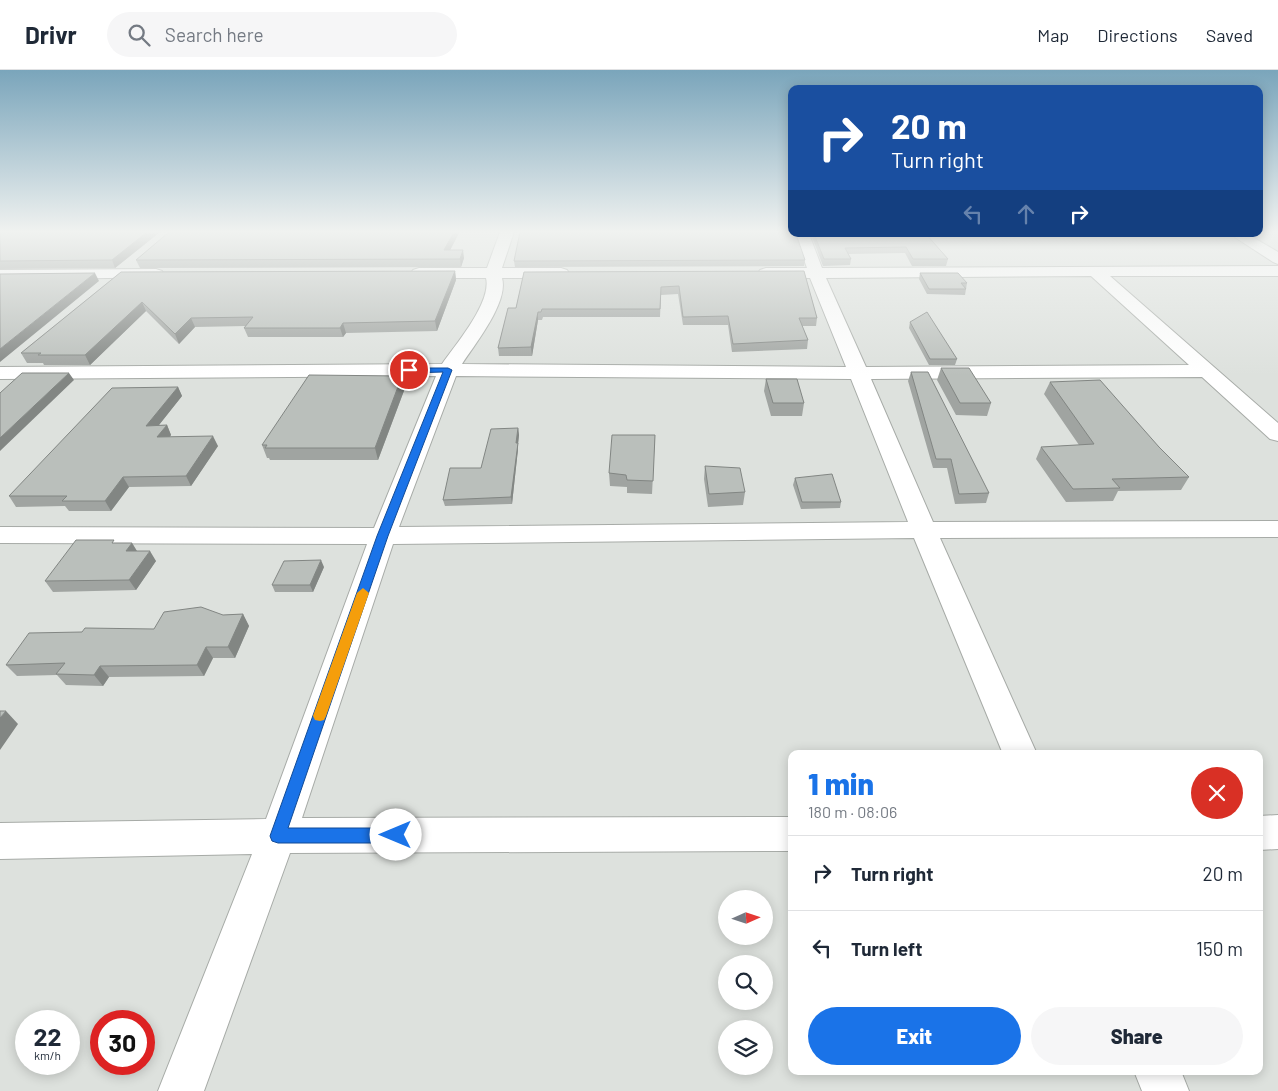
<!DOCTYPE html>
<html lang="en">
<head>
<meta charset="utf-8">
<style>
  :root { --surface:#fff; --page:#f6f6f7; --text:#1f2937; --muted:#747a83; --line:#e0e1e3; --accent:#1a73e8 }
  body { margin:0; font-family:Barlow,sans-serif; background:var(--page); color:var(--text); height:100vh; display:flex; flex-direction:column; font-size:19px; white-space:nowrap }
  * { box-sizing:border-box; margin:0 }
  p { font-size:16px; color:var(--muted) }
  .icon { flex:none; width:28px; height:28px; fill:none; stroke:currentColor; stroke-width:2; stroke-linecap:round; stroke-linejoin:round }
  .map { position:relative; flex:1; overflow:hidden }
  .panel { position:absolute; left:788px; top:680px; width:475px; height:325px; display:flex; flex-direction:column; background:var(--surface); border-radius:10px; box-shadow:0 2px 12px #0003 }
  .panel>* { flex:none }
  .banner { position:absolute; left:788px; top:15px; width:475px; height:152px; border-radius:10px; box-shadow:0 2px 12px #0003; background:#1a4fa0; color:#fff; overflow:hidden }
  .needle { width:32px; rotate:87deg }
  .fabs { position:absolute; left:718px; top:820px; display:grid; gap:10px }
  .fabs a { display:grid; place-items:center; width:55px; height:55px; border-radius:50%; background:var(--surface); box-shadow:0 2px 12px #0003; font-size:25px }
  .speed { position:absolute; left:15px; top:940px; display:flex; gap:10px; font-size:25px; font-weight:700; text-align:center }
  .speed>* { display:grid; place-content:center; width:65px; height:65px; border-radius:50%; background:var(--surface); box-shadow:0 2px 12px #0003; line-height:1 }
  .speed small { font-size:12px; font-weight:400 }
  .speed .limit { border:8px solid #d22; background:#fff; color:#111 }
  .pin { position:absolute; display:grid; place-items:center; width:42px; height:42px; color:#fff; margin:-21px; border:2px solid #fff; border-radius:50%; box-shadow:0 1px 5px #0007 }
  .me { position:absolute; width:55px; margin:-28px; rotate:270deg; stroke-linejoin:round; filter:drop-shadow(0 0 4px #0008) }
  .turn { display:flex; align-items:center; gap:18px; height:105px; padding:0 20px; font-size:22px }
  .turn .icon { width:65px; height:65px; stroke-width:2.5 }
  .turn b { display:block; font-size:35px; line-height:42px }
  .lanes { display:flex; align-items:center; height:48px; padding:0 20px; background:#0003; justify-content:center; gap:25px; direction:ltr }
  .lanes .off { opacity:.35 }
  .round { display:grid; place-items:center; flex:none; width:52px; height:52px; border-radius:26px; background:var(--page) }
  .headline { display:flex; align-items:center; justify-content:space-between; height:85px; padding:0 20px }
  h1 { font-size:30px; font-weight:800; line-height:38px; color:var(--accent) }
  .primary-button { display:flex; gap:10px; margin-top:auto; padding:10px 20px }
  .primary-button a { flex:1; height:58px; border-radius:30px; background:var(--accent); color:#fff; font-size:20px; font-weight:800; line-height:58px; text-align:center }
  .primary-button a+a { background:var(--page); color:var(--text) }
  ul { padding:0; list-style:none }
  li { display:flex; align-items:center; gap:15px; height:75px; padding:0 20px; border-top:1px solid var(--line) }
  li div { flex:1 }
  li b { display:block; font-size:19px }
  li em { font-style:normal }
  header { display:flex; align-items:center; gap:30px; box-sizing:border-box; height:70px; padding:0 25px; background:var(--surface); border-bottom:1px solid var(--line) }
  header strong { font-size:24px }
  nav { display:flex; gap:28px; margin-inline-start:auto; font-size:18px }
  .search { width:350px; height:45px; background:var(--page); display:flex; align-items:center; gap:12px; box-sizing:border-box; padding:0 18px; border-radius:28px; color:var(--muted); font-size:19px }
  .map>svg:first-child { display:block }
</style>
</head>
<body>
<header>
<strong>Drivr</strong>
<div class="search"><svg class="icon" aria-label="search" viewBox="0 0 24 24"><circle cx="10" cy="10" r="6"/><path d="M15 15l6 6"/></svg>Search here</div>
<nav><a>Map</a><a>Directions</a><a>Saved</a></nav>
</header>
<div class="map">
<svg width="1278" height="1021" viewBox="0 0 1278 1021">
  <rect width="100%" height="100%" fill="#dde1dd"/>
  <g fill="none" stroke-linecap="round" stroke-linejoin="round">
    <defs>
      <path id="minor" d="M 500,162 L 514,162 L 502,198 L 561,198 L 567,200 L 569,203 L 567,206 L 561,208 L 502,208 C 509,232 475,274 462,294 L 846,297 L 810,208 L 766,208 L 760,206 L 758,203 L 760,200 L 766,198 L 807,198 L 795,164 L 809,164 L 822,198 L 1278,196 L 1278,206 L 1110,206 L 1278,353 L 1278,371 L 1270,369 L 1202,307 L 871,309 L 933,452 L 1278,451 L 1278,467 L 940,468 L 1037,684 L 1003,684 L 914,468 L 393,474 L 302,748 L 791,747 L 791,781 L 290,783 L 204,1021 L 158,1021 L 252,784 L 0,789 L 0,753 L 266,749 L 367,474 L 0,473 L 0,457 L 374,458 L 436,306 L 0,309 L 0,297 L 442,294 C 456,274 492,232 486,208 L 419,208 L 413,206 L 411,203 L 413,200 L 419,198 L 487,198 ZM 1091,206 L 1189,295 L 866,297 L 826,208 ZM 456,306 L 851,309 L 908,452 L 399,457 Z
        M 1230,164 L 1247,164 L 1278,182 L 1278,194 L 1273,192 Z
        M 156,199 L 162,201 L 164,204 L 162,207 L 0,210 L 0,200 Z
        M 1278,745 L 1278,779 L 1259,780 L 1259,746 Z
        M 1134,1001 L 1181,1001 L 1189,1021 L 1142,1021 Z"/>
    </defs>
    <use href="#minor" stroke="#a7aba7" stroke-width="2"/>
    <use href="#minor" fill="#fff" fill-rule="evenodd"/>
  </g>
  <path fill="#a0a4a1" d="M 0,162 L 160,162 L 115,198 L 0,199 Z
    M 459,163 L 450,180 L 464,188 L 461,197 L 140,198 L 136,190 Z
    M 811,164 L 926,164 L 948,189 L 946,196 L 912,196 L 905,183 L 848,184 L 851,189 L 850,195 L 823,196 Z
    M 805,190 L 804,196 L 515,197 L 514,191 Z
    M 455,201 L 456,210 L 437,261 L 346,263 L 343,267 L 248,267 L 244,258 L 246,256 L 195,257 L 179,274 L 146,241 L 90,295 L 44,295 L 43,293 L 27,293 L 21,283 L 121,202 Z
    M 804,201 L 817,248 L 816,256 L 802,256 L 808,270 L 807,279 L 732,282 L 728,255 L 683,255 L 678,224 L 661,225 L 660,247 L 543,247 L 542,250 L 538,250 L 532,286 L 499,286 L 498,278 L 516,238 L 524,202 Z
    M 920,203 L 967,213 L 965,225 L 927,224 L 919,209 Z
    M 910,252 L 957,289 L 955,295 L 929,295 L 909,258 Z
    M 941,298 L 991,333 L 987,346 L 956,345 L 937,310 Z
    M 911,302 L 989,423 L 986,433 L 955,434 L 947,398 L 933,398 L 908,311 Z
    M 402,306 L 405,318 L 378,390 L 270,390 L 269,388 L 267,388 L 262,375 Z
    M 766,309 L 804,333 L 802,346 L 771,346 L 764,321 Z
    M 1050,312 L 1159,377 L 1189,407 L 1181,420 L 1118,421 L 1113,431 L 1066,432 L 1036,389 L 1041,377 L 1079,375 L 1044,324 Z
    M 178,317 L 182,326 L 159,355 L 167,355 L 171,365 L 170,367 L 218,376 L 191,416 L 129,417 L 111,441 L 69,441 L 65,436 L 16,437 L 9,426 Z
    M 518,358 L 519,365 L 518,374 L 518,379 L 512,434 L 445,436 L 443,430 L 481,398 Z
    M 655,365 L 652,424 L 627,423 L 627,417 L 610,416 L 609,403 Z
    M 705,396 L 745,422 L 743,435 L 708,437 L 704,409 Z
    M 795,408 L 841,432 L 840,438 L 801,439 L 793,415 Z
    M 116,473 L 132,473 L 137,481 L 156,491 L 136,520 L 53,522 L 45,511 Z
    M 324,497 L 313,522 L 275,522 L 272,515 Z
    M 243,544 L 249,556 L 235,588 L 213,588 L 204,606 L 109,607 L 103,616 L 66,615 L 57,605 L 17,606 L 6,595 L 154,559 L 223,545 Z"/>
  <path fill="#828683" d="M 147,162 L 160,162 L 115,198 L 112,190 Z
    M 454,162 L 459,163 L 446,188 L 444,180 Z
    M 463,180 L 464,188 L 461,197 L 460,189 Z
    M 455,201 L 456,210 L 437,261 L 435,251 Z
    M 95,203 L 99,211 L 0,292 L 0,279 Z
    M 142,232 L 146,241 L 90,295 L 85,285 Z
    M 538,242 L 538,250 L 532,286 L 531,277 Z
    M 191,248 L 195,257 L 179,274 L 175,264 Z
    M 343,253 L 346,263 L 343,267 L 340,258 Z
    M 69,303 L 74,310 L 0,381 L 0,368 Z
    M 402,306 L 405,318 L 378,390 L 375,378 Z
    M 178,317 L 182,326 L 151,365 L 146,356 Z
    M 167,355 L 171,365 L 162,376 L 157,367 Z
    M 518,358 L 519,365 L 518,374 L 518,379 L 512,434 L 511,427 L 516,373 Z
    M 213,366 L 218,376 L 191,416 L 186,406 Z
    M 123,407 L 129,417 L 111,441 L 105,431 Z
    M 132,473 L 138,483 L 126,481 Z
    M 150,481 L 156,491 L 136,520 L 129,510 Z
    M 321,490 L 324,497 L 313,522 L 310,515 Z
    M 243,544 L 249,556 L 235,588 L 228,577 Z
    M 206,577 L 213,588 L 204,606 L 197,595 Z
    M 100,596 L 109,607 L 103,616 L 94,605 Z
    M 6,641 L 18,654 L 0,680 L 0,648 Z"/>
  <path fill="#babfbb" stroke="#828683" d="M 0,162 L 147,162 L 112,190 L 0,191 Z
    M 169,162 L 454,162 L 444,180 L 463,180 L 460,189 L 136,190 Z
    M 520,162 L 791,162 L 791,164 L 796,164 L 805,190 L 514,191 Z
    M 814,164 L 926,164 L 948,189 L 913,189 L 906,177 L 845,178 L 851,189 L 824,189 Z
    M 455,201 L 435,251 L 343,253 L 340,258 L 244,258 L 253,247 L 191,248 L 175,264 L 142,232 L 85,285 L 38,285 L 41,283 L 21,283 L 121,202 Z
    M 804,201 L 817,248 L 799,248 L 808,270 L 733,274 L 728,246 L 683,247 L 679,216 L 661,217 L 660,239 L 542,239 L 541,242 L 538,242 L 531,277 L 498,278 L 508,238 L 516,238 L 524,202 Z
    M 95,203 L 0,279 L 0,204 Z
    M 920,203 L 958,203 L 967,213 L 961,213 L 966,219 L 929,219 Z
    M 927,242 L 957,289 L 930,289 L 910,252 Z
    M 941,298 L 969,298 L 991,333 L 960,333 Z
    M 911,302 L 928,302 L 989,423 L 959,424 L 951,389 L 936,389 Z
    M 22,303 L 69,303 L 0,368 L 0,323 Z
    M 309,305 L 402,306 L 375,378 L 265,378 L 267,375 L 262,375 Z
    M 766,309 L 797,309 L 804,333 L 773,333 Z
    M 1100,310 L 1159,377 L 1189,407 L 1112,409 L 1120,418 L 1073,419 L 1041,377 L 1094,374 L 1050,312 Z
    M 178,317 L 146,356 L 167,355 L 157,367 L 213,366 L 186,406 L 123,407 L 105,431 L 62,431 L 67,426 L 9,426 L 112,318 Z
    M 518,358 L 516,373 L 518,373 L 511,427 L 443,430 L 450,398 L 481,398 L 491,359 Z
    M 612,365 L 655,365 L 653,411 L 627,410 L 626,405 L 609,403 Z
    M 705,396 L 740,398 L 745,422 L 709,424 Z
    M 832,404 L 841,432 L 802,432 L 795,408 Z
    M 76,470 L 114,470 L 112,473 L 132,473 L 126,481 L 150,481 L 129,510 L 45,511 Z
    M 321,490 L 310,515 L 272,515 L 284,491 Z
    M 201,537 L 223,545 L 243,544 L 228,577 L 206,577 L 197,595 L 100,596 L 94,605 L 56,604 L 65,593 L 6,595 L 29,563 L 82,562 L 85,558 L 154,559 L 164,542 Z
    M 0,641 L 6,641 L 0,648 Z"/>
  <linearGradient id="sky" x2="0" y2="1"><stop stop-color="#7aa5bb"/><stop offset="0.53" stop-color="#f0f2f0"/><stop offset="1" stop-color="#f0f2f0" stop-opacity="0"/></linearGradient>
  <rect width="1278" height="305" fill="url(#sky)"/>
  <path fill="#1a73e8" stroke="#114b97" d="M 448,298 L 452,300 L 388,466 L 288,758 L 396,758 L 402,760 L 404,765 L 402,770 L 396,773 L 278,773 L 272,771 L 270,766 L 377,466 L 443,302 L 409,303 L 405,300 L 409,298 Z"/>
  <path fill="#f59e0b" d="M 363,518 L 369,523 L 326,646 L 324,650 L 320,651 L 315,650 L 313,646 L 357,523 Z"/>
</svg>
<div class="fabs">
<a><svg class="needle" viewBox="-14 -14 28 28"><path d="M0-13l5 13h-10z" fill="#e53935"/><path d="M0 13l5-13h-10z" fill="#747a83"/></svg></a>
<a><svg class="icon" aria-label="search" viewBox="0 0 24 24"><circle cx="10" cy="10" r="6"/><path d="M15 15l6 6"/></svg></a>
<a><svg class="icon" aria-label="layers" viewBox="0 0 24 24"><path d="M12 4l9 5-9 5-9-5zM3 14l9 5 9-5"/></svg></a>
</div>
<div class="speed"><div>22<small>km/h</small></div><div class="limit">30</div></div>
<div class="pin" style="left:409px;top:300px;background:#d93025"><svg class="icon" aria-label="arrive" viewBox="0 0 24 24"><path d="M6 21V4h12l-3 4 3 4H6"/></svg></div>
<svg class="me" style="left:396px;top:765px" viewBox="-20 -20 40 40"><circle r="19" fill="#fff"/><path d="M0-13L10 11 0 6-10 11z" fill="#1a73e8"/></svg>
<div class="banner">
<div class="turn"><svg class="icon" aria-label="right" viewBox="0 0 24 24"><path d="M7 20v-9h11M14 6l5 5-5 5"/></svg><div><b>20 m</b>Turn right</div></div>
<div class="lanes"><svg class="icon off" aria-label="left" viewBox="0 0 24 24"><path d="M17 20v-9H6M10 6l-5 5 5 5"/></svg><svg class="icon off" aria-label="ahead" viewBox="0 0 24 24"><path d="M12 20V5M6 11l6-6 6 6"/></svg><svg class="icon" aria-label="right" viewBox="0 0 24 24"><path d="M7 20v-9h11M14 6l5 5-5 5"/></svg></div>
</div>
<section class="panel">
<div class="headline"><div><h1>1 min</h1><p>180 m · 08:06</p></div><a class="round" style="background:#d93025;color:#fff"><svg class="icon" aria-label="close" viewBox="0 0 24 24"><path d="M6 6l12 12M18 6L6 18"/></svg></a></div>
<ul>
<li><svg class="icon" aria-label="right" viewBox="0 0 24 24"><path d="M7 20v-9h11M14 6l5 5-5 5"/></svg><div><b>Turn right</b></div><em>20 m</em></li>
<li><svg class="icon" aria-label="left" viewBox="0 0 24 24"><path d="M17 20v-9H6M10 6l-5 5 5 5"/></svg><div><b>Turn left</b></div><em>150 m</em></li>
</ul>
<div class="primary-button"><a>Exit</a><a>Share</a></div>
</section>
</div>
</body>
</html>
